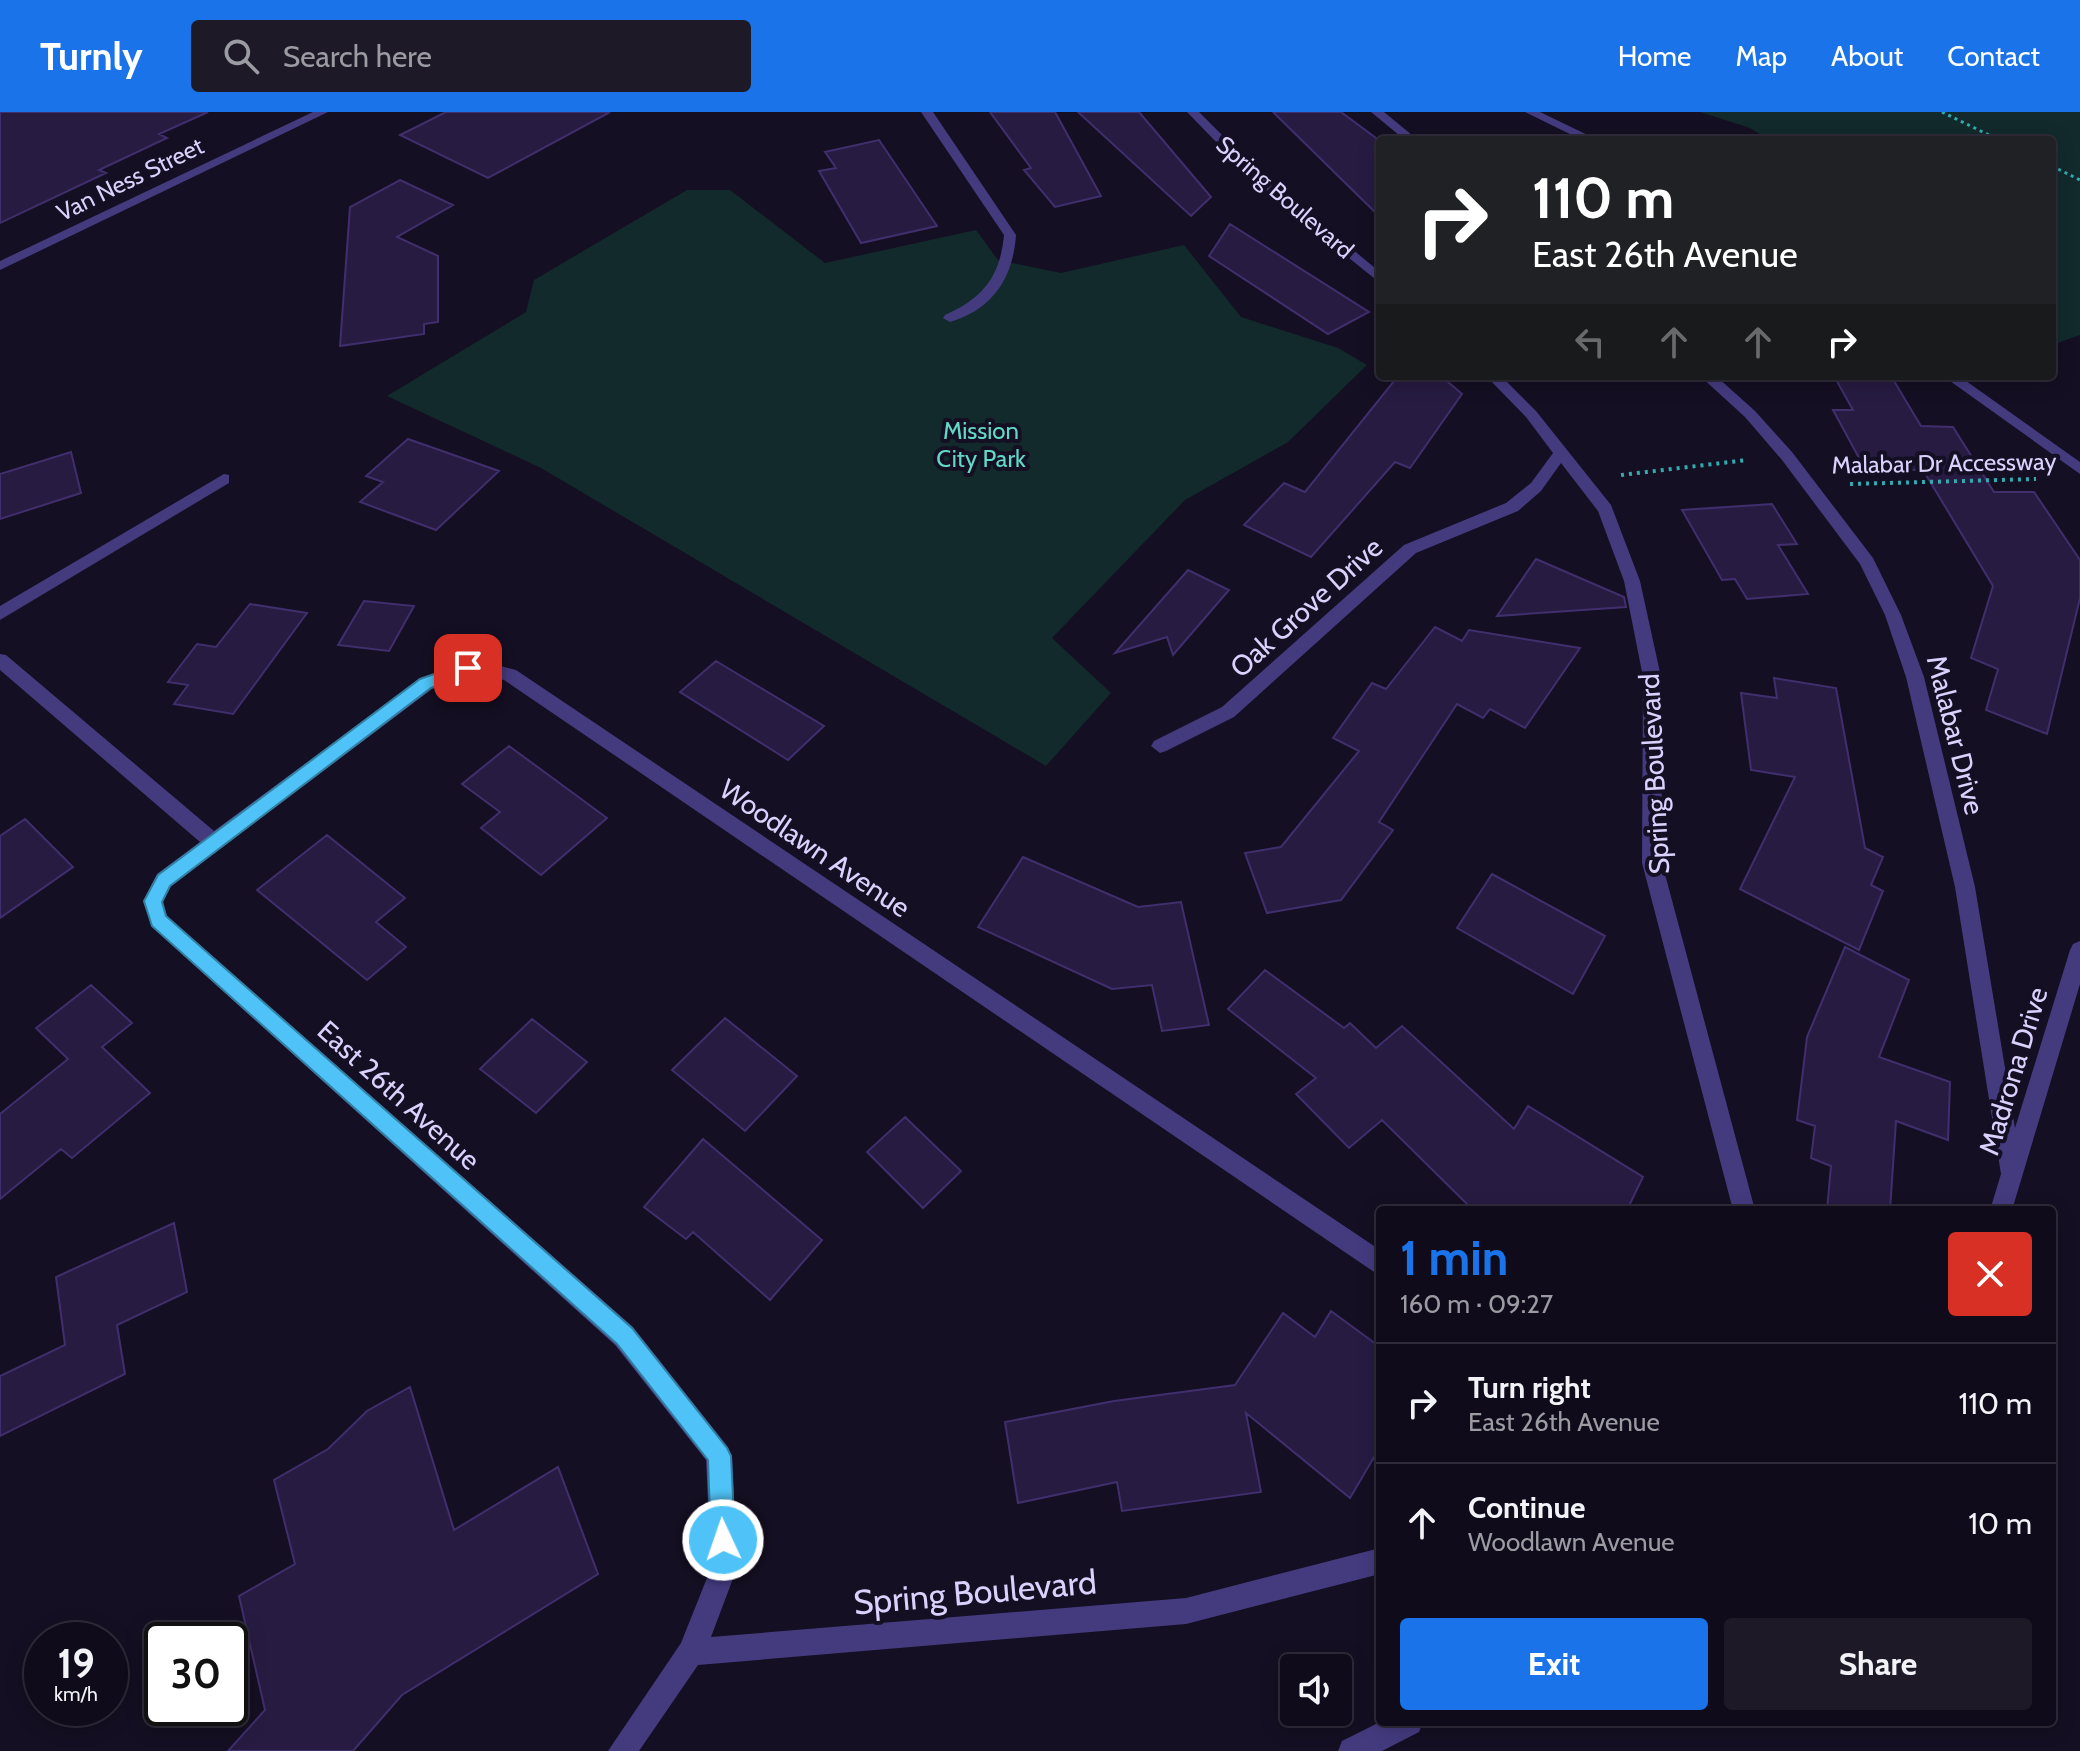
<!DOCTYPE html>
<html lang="en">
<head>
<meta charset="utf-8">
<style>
  :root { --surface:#0f0b1a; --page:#1d1927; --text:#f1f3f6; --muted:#9b9ba2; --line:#2f2b39; --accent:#1a73e8 }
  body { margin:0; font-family:Cabin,sans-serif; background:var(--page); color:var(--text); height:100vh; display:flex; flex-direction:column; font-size:30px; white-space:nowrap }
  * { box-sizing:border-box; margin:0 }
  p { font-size:26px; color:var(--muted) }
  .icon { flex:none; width:44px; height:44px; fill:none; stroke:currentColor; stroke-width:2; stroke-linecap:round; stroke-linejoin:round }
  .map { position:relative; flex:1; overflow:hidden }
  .side { position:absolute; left:1376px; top:1094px; width:680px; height:520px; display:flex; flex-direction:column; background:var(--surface); border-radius:8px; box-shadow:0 4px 20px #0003,0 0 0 2px var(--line) }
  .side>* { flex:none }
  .top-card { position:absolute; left:1376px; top:24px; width:680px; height:244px; border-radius:8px; box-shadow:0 4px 20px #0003,0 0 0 2px var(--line); background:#202124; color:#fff; overflow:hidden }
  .fabs { position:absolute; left:1280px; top:1542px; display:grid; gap:16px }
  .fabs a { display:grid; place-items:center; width:72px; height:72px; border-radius:8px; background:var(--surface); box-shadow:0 4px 20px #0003,0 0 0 2px var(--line); font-size:40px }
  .speed { position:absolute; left:24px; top:1510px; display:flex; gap:16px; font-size:40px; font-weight:700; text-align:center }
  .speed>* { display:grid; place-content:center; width:104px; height:104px; border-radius:50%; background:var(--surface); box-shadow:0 4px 20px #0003,0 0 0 2px var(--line); line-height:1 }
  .speed small { font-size:20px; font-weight:400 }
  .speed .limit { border:4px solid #111; border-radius:12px; background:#fff; color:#111 }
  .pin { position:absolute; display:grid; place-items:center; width:68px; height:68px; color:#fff; margin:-34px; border-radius:16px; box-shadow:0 4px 12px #0006 }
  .me { position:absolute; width:88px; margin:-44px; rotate:357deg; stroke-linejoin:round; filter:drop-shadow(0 0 6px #0008) }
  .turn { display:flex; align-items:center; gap:28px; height:168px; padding:0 24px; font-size:36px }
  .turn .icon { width:104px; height:104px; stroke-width:2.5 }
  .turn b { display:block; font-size:56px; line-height:68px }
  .lanes { display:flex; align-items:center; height:76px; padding:0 24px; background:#0003; justify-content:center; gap:40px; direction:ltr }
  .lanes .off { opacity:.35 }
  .round { display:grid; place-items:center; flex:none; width:84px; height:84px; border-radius:8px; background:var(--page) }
  .headline { display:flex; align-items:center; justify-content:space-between; height:136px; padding:0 24px }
  h1 { font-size:48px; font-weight:700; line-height:60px; color:var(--accent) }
  .button { display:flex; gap:16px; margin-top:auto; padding:16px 24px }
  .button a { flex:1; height:92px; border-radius:8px; background:var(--accent); color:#fff; font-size:32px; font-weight:700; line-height:92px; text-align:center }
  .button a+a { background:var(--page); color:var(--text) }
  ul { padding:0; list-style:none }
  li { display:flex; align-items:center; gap:24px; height:120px; padding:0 24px; border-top:2px solid var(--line) }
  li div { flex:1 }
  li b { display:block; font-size:30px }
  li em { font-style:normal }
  header { display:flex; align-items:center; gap:48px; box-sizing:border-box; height:112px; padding:0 40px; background:var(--accent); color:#fff }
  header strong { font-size:38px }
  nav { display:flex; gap:44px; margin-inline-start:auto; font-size:28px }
  .search { width:560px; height:72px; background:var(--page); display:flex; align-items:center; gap:20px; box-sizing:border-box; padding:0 28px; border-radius:8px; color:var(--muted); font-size:30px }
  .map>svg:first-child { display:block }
</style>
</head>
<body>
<header>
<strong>Turnly</strong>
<div class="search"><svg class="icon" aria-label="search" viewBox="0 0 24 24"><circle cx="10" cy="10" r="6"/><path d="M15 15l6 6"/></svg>Search here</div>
<nav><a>Home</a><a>Map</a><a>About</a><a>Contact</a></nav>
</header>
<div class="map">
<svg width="2080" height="1639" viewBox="0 0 2080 1639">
  <rect width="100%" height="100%" fill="#140f22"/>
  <path fill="#122a2c" d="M 1700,0 L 2080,0 L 2080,223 L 2052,233 L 2052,28 L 1769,28 L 1750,16 Z
    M 687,78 L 730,78 L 825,151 L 976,118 L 998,148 L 1061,161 L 1184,133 L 1241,205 L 1338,236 L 1367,253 L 1288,330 L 1185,388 L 1052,526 L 1111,581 L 1046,654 L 541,356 L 387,284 L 526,200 L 534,168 Z"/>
  <path fill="#271b42" stroke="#412e6d" stroke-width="2" d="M 0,0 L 208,0 L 159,22 L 167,26 L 99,58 L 106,61 L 0,111 Z
    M 446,0 L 610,0 L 488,66 L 400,23 Z
    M 990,0 L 1055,0 L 1101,84 L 1055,95 L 1024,58 L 1031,56 Z
    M 1078,0 L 1139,0 L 1211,85 L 1191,104 Z
    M 1273,0 L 1341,0 L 1380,29 L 1380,105 Z
    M 879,28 L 937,114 L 861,131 L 819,59 L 836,56 L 825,40 Z
    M 400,68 L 453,93 L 397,125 L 438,144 L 438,210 L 424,212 L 424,222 L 340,234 L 350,95 Z
    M 1230,112 L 1369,200 L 1328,222 L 1209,144 Z
    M 1398,264 L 1441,264 L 1462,282 L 1410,356 L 1395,350 L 1311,445 L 1244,413 L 1284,371 L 1305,380 Z
    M 1834,264 L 1891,264 L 1921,314 L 1953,315 L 1994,380 L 2034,380 L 2080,448 L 2080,486 L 2047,622 L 1986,598 L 1998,557 L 1971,546 L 1993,474 L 1923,358 L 1865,357 L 1833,298 L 1853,298 Z
    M 408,327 L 499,359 L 436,418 L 360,390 L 383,370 L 366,364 Z
    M 71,340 L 81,381 L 0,407 L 0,362 Z
    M 1772,392 L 1797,432 L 1778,433 L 1808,482 L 1747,487 L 1735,467 L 1722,468 L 1682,398 Z
    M 1536,447 L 1624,485 L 1626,495 L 1497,504 Z
    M 1188,458 L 1229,478 L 1173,543 L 1167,525 L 1115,541 Z
    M 364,489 L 414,494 L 389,539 L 338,533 Z
    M 250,492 L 307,501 L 233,602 L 174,592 L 188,573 L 168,570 L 197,532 L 216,535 Z
    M 1435,515 L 1462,529 L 1469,518 L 1580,536 L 1525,616 L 1490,597 L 1483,606 L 1457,592 L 1379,710 L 1393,718 L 1341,788 L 1267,801 L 1245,741 L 1281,735 L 1359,639 L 1333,626 L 1372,571 L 1386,577 Z
    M 716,549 L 824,614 L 788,648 L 680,580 Z
    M 1774,566 L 1836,576 L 1865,736 L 1883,745 L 1871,773 L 1883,779 L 1859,838 L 1740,777 L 1795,665 L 1751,658 L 1741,581 L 1777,586 Z
    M 509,634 L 607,706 L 541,763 L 481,716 L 500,700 L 462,672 Z
    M 25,707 L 73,755 L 0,806 L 0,724 Z
    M 327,723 L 405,786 L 376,810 L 406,835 L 367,868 L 257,778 Z
    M 1023,745 L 1138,795 L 1181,790 L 1209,913 L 1162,919 L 1152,873 L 1112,877 L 978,815 Z
    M 1492,762 L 1605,824 L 1573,882 L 1457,816 Z
    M 1845,835 L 1909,868 L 1879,945 L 1950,970 L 1948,1028 L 1896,1009 L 1890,1098 L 1827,1098 L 1831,1054 L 1811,1046 L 1815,1014 L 1797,1008 L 1807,925 Z
    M 1265,858 L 1344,916 L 1350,911 L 1376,936 L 1402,914 L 1514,1017 L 1528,994 L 1643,1065 L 1627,1098 L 1473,1098 L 1382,1008 L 1349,1036 L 1296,982 L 1316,966 L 1228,897 Z
    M 91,873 L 132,911 L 102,935 L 150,981 L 72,1046 L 61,1037 L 0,1087 L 0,1002 L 68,947 L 36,916 Z
    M 725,906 L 797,964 L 745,1019 L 672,958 Z
    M 532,907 L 587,950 L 536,1001 L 480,957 Z
    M 905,1005 L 961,1059 L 923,1096 L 867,1040 Z
    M 703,1027 L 822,1128 L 770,1188 L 693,1120 L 686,1127 L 644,1095 Z
    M 174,1111 L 187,1180 L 117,1213 L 125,1262 L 0,1324 L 0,1264 L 65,1233 L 56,1165 Z
    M 1331,1199 L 1380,1235 L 1380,1335 L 1350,1386 L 1246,1301 L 1261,1380 L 1122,1399 L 1117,1370 L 1018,1391 L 1005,1310 L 1114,1289 L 1235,1273 L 1283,1201 L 1315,1225 Z
    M 410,1275 L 454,1418 L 558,1355 L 598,1462 L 402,1583 L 353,1639 L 228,1639 L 265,1598 L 239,1484 L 295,1452 L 274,1368 L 328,1337 L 367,1299 Z"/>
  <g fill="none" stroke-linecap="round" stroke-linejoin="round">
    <path stroke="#33abaf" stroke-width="3" stroke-dasharray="3 4" stroke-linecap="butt" d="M 1942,0 L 1999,28
      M 2052,54 L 2080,68"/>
    <path stroke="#33abaf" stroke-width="4" stroke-dasharray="3 5" stroke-linecap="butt" d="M 1621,363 L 1747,348
      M 1850,372 L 2036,367"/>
    <path fill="#443b7f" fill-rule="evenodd" d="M 313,0 L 328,0 L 0,158 L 0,149 Z
      M 921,0 L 933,0 L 1016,123 C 1013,166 993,197 950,210 L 943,206 L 945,203 C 983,186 1000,165 1004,123 Z
      M 1187,0 L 1199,0 L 1263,64 L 1380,160 L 1380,171 L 1255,70 Z
      M 1371,0 L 1384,0 L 1418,28 L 1405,28 Z
      M 1525,0 L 1540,0 L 1598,28 L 1582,28 Z
      M 1486,264 L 1501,264 L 1536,299 L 1611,393 L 1640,469 L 1661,565 L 1662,751 L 1755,1098 L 1733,1098 L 1642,751 L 1643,565 L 1624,469 L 1598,399 L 1561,351 L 1541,379 L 1518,399 L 1416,441 L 1234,605 L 1166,639 L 1160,641 L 1151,634 L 1154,629 L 1222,595 L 1404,433 L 1506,391 L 1531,371 L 1553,341 L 1526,305 Z
      M 1700,264 L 1716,264 L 1755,299 L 1792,340 L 1873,446 L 1901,503 L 1924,565 L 1975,775 L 2015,1016 L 2070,838 L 2073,832 L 2080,829 L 2080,872 L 2012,1098 L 1990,1098 L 2001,1062 L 1955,775 L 1906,565 L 1885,503 L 1860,452 L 1782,348 L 1745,305 Z
      M 1943,264 L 1959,264 L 2080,350 L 2080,362 Z
      M 224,362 L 229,363 L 229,371 L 0,508 L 0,494 Z
      M 0,542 L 6,543 L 214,719 L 420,567 L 468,550 L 485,550 L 516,558 L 1380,1138 L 1380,1164 L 504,568 C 473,559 461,565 432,577 L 171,774 L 163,789 L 167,804 L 633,1215 L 728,1335 L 732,1344 L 737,1456 L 711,1525 L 1186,1486 L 1380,1436 L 1380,1462 L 1186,1512 L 698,1553 L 639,1639 L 608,1639 L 681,1531 L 711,1456 L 706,1348 L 615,1233 L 152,815 L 143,789 L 157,762 L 200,730 L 0,558 Z
      M 1380,1610 L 1423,1610 L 1419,1620 L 1382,1639 L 1338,1639 L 1342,1629 Z"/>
  </g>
  <path fill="#4fc3f7" stroke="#337fa1" stroke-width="2" d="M 468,550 L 474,552 L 474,560 L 431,576 L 170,774 L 162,790 L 166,804 L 632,1216 L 727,1336 L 731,1344 L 735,1428 L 732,1436 L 723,1440 L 715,1436 L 711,1428 L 708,1348 L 617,1232 L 152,814 L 144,789 L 158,763 L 420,567 Z"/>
  <g text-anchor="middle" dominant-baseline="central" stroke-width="8" stroke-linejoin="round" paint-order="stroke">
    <g font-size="24" fill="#dad1fd" stroke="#140f22">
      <text transform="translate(130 67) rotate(-26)">Van Ness Street</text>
      <text transform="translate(1285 85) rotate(41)">Spring Boulevard</text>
      <text transform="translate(1944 351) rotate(-1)">Malabar Dr Accessway</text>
    </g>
    <g font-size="24" fill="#60dac7" stroke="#140f22">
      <text x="981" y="318">Mission<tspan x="981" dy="28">City Park</tspan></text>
    </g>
    <g font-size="28" fill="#dad1fd" stroke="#140f22">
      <text transform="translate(1306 495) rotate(-42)">Oak Grove Drive</text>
      <text transform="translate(1956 623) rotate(76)">Malabar Drive</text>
      <text transform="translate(1654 662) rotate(-93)">Spring Boulevard</text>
      <text transform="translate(815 736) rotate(34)">Woodlawn Avenue</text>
      <text transform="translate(2013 959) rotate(-73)">Madrona Drive</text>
      <text transform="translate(399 983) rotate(42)">East 26th Avenue</text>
    </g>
    <g font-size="34" fill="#dad1fd" stroke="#140f22">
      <text transform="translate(975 1480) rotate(-5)">Spring Boulevard</text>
    </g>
  </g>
</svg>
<div class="fabs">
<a><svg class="icon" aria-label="sound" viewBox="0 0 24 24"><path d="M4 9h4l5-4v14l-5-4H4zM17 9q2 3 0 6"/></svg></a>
</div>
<div class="speed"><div>19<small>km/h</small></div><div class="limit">30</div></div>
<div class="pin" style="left:468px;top:556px;background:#d93025"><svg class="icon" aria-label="arrive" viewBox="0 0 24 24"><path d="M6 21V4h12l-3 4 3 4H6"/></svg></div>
<svg class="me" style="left:723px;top:1428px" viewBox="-20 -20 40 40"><circle r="17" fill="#4fc3f7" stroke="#fff" stroke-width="3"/><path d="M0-11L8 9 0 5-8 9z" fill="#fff"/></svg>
<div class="top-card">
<div class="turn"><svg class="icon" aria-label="right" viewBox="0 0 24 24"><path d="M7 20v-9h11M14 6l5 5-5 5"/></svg><div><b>110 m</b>East 26th Avenue</div></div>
<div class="lanes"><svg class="icon off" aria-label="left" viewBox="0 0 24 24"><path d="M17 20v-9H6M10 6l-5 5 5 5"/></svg><svg class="icon off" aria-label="ahead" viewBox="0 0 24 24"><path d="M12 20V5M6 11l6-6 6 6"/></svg><svg class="icon off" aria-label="ahead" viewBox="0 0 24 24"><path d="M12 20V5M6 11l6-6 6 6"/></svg><svg class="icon" aria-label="right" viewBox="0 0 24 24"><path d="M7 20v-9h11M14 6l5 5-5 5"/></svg></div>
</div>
<section class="side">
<div class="headline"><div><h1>1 min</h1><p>160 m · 09:27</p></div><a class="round" style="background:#d93025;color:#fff"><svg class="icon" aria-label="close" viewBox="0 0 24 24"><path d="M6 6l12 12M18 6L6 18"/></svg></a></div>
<ul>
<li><svg class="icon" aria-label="right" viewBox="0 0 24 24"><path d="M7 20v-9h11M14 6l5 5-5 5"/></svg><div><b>Turn right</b><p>East 26th Avenue</p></div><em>110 m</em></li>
<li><svg class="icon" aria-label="ahead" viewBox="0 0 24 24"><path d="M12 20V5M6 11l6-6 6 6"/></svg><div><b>Continue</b><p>Woodlawn Avenue</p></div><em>10 m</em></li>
</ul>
<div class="button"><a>Exit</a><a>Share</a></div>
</section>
</div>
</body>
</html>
